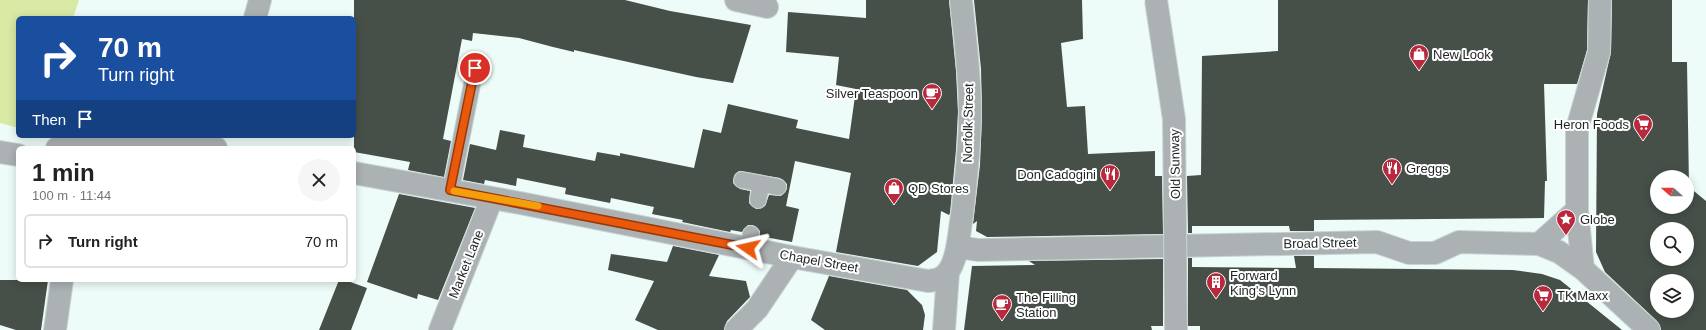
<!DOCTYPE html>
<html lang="en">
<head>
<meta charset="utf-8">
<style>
  :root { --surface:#fff; --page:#f6f6f6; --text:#222; --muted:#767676; --line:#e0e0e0 }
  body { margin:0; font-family:Arial,sans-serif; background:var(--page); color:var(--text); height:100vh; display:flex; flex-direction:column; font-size:15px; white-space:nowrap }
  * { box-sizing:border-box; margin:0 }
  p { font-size:13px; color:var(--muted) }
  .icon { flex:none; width:22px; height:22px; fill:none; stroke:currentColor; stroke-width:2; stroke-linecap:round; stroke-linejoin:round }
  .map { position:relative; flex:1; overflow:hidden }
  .panel { position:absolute; left:16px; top:146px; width:340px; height:136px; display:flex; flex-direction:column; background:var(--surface); border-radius:6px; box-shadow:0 2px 10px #0003 }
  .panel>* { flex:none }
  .banner { position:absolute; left:16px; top:16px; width:340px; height:122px; border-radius:6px; box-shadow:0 2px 10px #0003; background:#1a4fa0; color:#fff; overflow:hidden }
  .needle { width:26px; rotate:291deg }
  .fabs { position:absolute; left:1650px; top:170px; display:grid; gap:8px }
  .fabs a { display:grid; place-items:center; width:44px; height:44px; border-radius:50%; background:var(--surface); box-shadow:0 2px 10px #0003; font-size:20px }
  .pin { position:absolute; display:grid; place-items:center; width:34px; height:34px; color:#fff; margin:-17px; border:2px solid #fff; border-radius:50%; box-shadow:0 1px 4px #0007 }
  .me { position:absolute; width:44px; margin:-22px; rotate:281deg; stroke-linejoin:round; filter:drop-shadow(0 0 3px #0008) }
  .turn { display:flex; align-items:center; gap:14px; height:84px; padding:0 16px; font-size:18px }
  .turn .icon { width:52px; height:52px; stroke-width:2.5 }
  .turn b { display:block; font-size:28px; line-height:34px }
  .then { display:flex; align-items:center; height:38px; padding:0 16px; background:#0003; gap:8px; font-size:15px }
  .round { display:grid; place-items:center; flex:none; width:42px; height:42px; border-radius:21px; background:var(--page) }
  .summary { display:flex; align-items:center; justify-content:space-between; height:68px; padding:0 16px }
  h1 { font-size:24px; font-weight:700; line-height:30px }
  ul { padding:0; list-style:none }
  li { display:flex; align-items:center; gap:12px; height:54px; margin:0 8px 6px; padding:0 8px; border:2px solid var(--line); border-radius:6px }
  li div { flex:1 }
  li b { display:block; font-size:15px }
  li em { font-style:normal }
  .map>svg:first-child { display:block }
</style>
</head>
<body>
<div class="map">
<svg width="1706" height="330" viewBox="0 0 1706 330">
  <rect width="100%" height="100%" fill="#edfbf9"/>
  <path fill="#d9eaa5" d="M 0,0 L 79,0 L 73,18 L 18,18 L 18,128 L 0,123 Z"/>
  <path fill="#464f48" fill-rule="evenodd" d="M 354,0 L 625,0 L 670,11 L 751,25 L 733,83 L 696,77 L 574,50 L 574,52 L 553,47 L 519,38 L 473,33 L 472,41 L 462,39 L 443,139 L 451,141 L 444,177 L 408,170 L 410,162 L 354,152 Z
    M 866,0 L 949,0 L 956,71 L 958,112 L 956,150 L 950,213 L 949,215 L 941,211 L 937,252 L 918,266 L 836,252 L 851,173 L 795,161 L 786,206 L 799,209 L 792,242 L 760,236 L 760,231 L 753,225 L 748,225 L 742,232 L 731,230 L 730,232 L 682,222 L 683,220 L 652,214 L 654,207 L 611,198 L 610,203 L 565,194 L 566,188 L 517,178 L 516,186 L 485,180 L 484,184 L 463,180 L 470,144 L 496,150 L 500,130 L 525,135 L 523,147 L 595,161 L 597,152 L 620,156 L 620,153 L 694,168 L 703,129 L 721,133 L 728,104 L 798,120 L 796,128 L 849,139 L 856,89 L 836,85 L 839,57 L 786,52 L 788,12 L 866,18 ZM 739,171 L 780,178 L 787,184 L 787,189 L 781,196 L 769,195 L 765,206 L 756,209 L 749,203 L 750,191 L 740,189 L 733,183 L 735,174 Z
    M 974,0 L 1082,0 L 1083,39 L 1061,43 L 1067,107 L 1085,106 L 1088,154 L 1155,151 L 1155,176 L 1162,176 L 1163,234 L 987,237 L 976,231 L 977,221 L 973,224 L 980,165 L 982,112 L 981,69 Z
    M 1278,0 L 1588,0 L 1587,50 L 1577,84 L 1544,84 L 1547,181 L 1545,181 L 1544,218 L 1314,220 L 1314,231 L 1290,231 L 1289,226 L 1192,226 L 1192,233 L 1188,233 L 1187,176 L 1201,175 L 1202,56 L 1278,51 Z
    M 1612,0 L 1672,0 L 1672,62 L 1687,62 L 1689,187 L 1706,201 L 1706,330 L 1661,330 L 1657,321 L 1605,272 L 1596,252 L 1597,114 L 1611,52 ZM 1657,177 L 1687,177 L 1687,207 L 1657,207 ZM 1657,229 L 1687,229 L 1687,259 L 1657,259 ZM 1657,281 L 1687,281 L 1687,311 L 1657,311 Z
    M 399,194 L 475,208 L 438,300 L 418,294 L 417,299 L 367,282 Z
    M 673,246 L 719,255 L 709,276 L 746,281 L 750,297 L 727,321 L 724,330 L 658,330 L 635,320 L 654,281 L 608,270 L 611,254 L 667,262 Z
    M 1294,256 L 1314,256 L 1314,268 L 1513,270 L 1542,274 L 1560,280 L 1622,330 L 1200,330 L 1200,326 L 1188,326 L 1188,258 L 1192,258 L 1192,267 L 1296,268 Z
    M 1163,259 L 1163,326 L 1151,326 L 1152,330 L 964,330 L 972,266 L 1035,265 L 1029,261 Z
    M 829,276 L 907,290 L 922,305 L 925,315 L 923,330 L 825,330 L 811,320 Z
    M 0,280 L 48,280 L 41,330 L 16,330 L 0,325 Z
    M 339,280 L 345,280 L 367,288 L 351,330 L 319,330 Z"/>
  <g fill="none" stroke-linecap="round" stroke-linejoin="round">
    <defs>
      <path id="service" d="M 742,180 L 778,187
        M 451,190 L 475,69
        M 758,200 L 761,184
        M 748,248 L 751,234"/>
      <path id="pedestrian" d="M 1539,244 L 1577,210
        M 958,247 L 978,250 L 1377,242 L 1409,253 L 1435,253 L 1459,242 L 1539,244 L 1559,252 L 1583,269 L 1649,330
        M 1583,269 L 1577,210 L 1577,129 L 1599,52 L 1600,0
        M 944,330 L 948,273"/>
      <path id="minor" d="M 736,0 L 767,7
        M 255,18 L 260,0
        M 75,143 L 100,136 L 216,148
        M 354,173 L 520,203 L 792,257 L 928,281 C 936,280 942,279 947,273 C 958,260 959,232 962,215 C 966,181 970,146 970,112 C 970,74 965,37 961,0
        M 440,330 L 492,198
        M 736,330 L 757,309 L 792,257"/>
      <path id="tertiary" d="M 57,148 L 75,143 L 75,148
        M 0,152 L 18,155
        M 55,330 L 62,280"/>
    </defs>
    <use href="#service" stroke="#c8d4d2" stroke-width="18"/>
    <use href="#pedestrian" stroke="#c8d4d2" stroke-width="24"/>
    <use href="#minor" stroke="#c8d4d2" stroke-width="24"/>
    <use href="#tertiary" stroke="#c8d4d2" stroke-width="24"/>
    <use href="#service" stroke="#acb2b4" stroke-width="16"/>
    <use href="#pedestrian" stroke="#acb2b4" stroke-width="22"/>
    <use href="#minor" stroke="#acb2b4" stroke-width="22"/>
    <use href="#tertiary" stroke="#acb2b4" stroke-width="22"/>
    <defs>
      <path id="minor-bridge" d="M 1156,0 L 1174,119 L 1176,330"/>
    </defs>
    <use href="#minor-bridge" stroke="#c8d4d2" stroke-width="24" stroke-linecap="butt"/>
    <use href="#minor-bridge" stroke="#acb2b4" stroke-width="22"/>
  </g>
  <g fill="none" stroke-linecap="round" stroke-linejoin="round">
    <defs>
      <path id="route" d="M 475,68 L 450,190 L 748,248"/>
    </defs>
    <use href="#route" stroke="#983908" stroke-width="10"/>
    <use href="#route" stroke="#ea580c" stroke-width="7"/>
    <path stroke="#f59e0b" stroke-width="7" d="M 454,191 L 538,206"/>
  </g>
  <defs>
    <symbol id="shop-pin" viewBox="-11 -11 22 30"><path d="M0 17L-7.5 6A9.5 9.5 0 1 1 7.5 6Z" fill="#b9283d" stroke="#fff"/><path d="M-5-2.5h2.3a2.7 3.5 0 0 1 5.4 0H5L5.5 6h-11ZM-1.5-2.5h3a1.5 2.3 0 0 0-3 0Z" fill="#fff"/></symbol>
    <symbol id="cafe-pin" viewBox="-11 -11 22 30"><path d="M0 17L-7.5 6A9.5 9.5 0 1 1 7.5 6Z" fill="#b9283d" stroke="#fff"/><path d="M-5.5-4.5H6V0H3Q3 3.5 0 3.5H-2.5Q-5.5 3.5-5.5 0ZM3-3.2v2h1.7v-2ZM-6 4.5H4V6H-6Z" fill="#fff"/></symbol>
    <symbol id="supermarket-pin" viewBox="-11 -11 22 30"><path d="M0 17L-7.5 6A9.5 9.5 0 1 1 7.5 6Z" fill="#b9283d" stroke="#fff"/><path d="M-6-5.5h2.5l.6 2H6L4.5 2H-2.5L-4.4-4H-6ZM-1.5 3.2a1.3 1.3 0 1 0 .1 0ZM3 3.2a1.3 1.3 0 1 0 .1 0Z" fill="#fff"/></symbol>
    <symbol id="restaurant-pin" viewBox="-11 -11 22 30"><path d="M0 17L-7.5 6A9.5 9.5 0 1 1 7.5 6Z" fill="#b9283d" stroke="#fff"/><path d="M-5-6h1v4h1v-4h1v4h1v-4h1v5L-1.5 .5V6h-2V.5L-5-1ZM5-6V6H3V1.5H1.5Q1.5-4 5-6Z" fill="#fff"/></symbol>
    <symbol id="sight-pin" viewBox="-11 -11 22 30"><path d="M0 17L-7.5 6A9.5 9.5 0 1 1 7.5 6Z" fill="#b9283d" stroke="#fff"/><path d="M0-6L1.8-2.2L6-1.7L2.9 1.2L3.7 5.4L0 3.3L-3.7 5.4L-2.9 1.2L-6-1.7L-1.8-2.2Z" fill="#fff"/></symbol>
    <symbol id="building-pin" viewBox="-11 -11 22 30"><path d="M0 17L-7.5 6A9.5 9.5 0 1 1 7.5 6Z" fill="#b9283d" stroke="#fff"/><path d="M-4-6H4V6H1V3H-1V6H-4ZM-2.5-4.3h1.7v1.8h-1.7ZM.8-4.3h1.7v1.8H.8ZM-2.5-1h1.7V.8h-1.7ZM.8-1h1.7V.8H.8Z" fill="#fff"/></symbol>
  </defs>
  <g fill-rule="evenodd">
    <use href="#shop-pin" x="1408" y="43" width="22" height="30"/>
    <use href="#cafe-pin" x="921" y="82" width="22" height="30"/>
    <use href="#supermarket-pin" x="1632" y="113" width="22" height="30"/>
    <use href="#restaurant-pin" x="1381" y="157" width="22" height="30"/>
    <use href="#restaurant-pin" x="1099" y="163" width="22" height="30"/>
    <use href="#shop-pin" x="883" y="177" width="22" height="30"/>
    <use href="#sight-pin" x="1555" y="208" width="22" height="30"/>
    <use href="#building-pin" x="1205" y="271" width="22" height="30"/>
    <use href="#supermarket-pin" x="1532" y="284" width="22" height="30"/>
    <use href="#cafe-pin" x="991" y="293" width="22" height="30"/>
  </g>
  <g text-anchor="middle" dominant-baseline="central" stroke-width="4" stroke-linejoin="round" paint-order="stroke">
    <g font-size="13" fill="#1f2423" stroke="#fff" text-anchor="start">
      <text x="1433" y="54">New Look</text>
      <text x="918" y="93" text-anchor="end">Silver Teaspoon</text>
      <text x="1629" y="124" text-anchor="end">Heron Foods</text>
      <text x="1406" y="168">Greggs</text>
      <text x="1096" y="174" text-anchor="end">Don Cadogini</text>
      <text x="908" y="188">QD Stores</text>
      <text x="1580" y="219">Globe</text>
      <text x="1230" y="275">Forward<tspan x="1230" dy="15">King's Lynn</tspan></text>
      <text x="1557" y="295">TK Maxx</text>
      <text x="1016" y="297">The Filling<tspan x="1016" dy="15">Station</tspan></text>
    </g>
    <g font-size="13" fill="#1f2423" stroke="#fff">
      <text transform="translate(968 123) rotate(-89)">Norfolk Street</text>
      <text transform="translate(1175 164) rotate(-91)">Old Sunway</text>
      <text transform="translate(1320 243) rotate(-1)">Broad Street</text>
      <text transform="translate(819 261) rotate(10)">Chapel Street</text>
      <text transform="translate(466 264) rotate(-68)">Market Lane</text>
    </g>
  </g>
</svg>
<div class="fabs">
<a><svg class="needle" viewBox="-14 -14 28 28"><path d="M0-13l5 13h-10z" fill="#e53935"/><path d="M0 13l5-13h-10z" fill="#767676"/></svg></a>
<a><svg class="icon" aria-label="search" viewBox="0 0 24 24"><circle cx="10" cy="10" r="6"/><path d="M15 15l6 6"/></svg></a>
<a><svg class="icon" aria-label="layers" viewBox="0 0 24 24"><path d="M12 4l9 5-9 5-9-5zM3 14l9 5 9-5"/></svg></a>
</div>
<div class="pin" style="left:475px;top:68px;background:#d93025"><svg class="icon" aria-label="arrive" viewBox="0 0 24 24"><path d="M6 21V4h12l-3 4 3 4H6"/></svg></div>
<svg class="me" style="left:748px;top:248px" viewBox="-20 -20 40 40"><path d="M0-17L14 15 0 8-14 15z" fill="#ea580c" stroke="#fff" stroke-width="4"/></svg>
<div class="banner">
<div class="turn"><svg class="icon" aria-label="right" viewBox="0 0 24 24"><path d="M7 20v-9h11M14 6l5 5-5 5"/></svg><div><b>70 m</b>Turn right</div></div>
<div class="then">Then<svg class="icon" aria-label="arrive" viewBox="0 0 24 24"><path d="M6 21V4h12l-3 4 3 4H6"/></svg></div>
</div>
<section class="panel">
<div class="summary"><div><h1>1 min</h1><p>100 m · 11:44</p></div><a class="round"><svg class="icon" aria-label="close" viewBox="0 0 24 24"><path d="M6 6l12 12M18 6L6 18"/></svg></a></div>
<ul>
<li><svg class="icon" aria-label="right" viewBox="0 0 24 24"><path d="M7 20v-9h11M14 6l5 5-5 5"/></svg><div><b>Turn right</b></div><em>70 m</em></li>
</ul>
</section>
</div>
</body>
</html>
